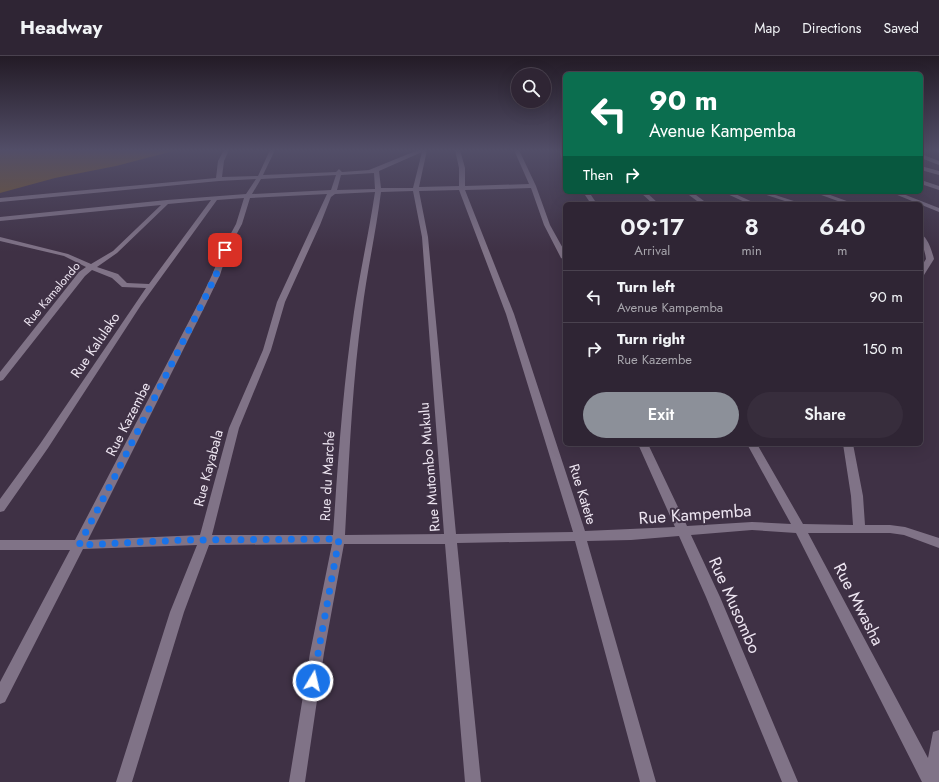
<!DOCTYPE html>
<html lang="en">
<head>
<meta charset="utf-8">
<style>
  :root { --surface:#2f2534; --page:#372d3c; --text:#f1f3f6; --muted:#a7a5ac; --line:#4a424f; --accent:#8c9099 }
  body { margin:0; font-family:Jost,sans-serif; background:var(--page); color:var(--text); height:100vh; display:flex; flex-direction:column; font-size:15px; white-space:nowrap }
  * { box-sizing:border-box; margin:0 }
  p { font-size:13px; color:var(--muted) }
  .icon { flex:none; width:22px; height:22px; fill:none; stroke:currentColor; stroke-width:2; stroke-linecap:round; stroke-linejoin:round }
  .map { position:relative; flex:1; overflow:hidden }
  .sheet { position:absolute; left:563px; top:146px; width:360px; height:244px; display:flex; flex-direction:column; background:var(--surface); border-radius:6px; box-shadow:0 4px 16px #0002,0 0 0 1px var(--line) }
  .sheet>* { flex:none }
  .banner { position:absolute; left:563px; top:16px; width:360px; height:122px; border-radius:6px; box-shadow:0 4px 16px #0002,0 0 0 1px var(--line); background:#0b6e4f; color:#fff; overflow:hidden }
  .fabs { position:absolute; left:511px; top:12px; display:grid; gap:8px }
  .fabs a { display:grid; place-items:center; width:40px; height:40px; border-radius:50%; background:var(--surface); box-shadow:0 4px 16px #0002,0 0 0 1px var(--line); font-size:20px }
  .pin { position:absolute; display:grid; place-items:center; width:34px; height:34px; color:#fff; margin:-17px; border-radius:8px; box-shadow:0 2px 6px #0006 }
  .me { position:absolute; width:44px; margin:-22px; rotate:9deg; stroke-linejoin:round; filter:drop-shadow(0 0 3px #0008) }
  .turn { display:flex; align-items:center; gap:14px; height:84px; padding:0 20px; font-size:18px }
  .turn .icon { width:52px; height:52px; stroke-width:2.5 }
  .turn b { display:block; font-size:28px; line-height:34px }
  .then { display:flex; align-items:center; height:38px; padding:0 20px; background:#0003; gap:8px; font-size:15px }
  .eta { display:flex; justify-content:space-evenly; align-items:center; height:68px; text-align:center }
  .eta b { font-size:24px; font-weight:600; line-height:28px }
  .action { display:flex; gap:8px; margin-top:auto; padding:8px 20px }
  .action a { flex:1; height:46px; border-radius:24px; background:var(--accent); color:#fff; font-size:16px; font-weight:600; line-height:46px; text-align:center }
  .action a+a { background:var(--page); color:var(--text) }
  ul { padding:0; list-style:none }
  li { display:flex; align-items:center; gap:12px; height:52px; padding:0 20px; border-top:1px solid var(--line) }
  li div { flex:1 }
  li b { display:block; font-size:15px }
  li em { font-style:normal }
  header { display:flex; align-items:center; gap:24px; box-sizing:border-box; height:56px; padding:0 20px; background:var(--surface); border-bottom:1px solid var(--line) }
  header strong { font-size:19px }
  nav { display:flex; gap:22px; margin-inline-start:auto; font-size:14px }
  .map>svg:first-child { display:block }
</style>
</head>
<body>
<header>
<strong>Headway</strong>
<nav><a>Map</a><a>Directions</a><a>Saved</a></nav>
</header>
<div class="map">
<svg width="939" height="726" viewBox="0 0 939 726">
  <rect width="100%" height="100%" fill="#3f3145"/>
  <path fill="#735628" d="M 0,94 L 177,94 L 116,110 L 55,122 L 0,137 Z"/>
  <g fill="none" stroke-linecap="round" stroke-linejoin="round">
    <path fill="#807387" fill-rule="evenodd" d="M 224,94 L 229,94 L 224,105 L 222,121 L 258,120 L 270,94 L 275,94 L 263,119 L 336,116 L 339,113 L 342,116 L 369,114 L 418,94 L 427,94 L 419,131 L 459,130 L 459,112 L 455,94 L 460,94 L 465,112 L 465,130 L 529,128 L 514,94 L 519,94 L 536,130 L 550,169 L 565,196 L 565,204 L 561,202 L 544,169 L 531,132 L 465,134 L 514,258 L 585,475 L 675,471 L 638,388 L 648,388 L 687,470 L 752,466 L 791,468 L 747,388 L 757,388 L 803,468 L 853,469 L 851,440 L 843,388 L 853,388 L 863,440 L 865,469 L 890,469 L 905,471 L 939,482 L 939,492 L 904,479 L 890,477 L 808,477 L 928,702 L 933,676 L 939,674 L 939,726 L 922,726 L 796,477 L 752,474 L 691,479 L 720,541 L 798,726 L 782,726 L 706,541 L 679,480 L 631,484 L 587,485 L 656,726 L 640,726 L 575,485 L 457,487 L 481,726 L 465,726 L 445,488 L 344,488 L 324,597 L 305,726 L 289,726 L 310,597 L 332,488 L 209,489 L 184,556 L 132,726 L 116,726 L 170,556 L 197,489 L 83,493 L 5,646 L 0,648 L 0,626 L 70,494 L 0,494 L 0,484 L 75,484 L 198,248 L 212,219 L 222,194 L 236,168 L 244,142 L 217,144 L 141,249 L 48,392 L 4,455 L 0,456 L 0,443 L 40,388 L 146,232 L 122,231 L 112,222 L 92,214 L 85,220 L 3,324 L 0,325 L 0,316 L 79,216 L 86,211 L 64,200 L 0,185 L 0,181 L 68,198 L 91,208 L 113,195 L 161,149 L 0,165 L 0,161 L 167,144 L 246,138 L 256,123 L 219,125 L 0,146 L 0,142 L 216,122 L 218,105 ZM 422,96 L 413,132 L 381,132 L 379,115 ZM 374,117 L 375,133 L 337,134 L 341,119 ZM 336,119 L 331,134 L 252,138 L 261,123 ZM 459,134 L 506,258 L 573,476 L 456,478 L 428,181 L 419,135 ZM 413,135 L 422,181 L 444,478 L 345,479 C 349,404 352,330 362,256 C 367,215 376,176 381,136 ZM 375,136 C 369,176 360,216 354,256 C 343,330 338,404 333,479 L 212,479 L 239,372 L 271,294 L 285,246 L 320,169 L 331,141 L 335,138 ZM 327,138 L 277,246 L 263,294 L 229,372 L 200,479 L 88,484 L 206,248 L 220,219 L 228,194 L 242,168 L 250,142 ZM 211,144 L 149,228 L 127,227 L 118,218 L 97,211 L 117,197 L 168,148 Z
      M 559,94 L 564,94 L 565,105 L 562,103 Z
      M 935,94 L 939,94 L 939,97 Z
      M 921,98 L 939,105 L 939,109 L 921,102 Z
      M 921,110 L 939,115 L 939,119 L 921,114 Z
      M 921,124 L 939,130 L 939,134 L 921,128 Z
      M 583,136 L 589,136 L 597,148 L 591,148 Z
      M 640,136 L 646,136 L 659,148 L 653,148 Z
      M 685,136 L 692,136 L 708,148 L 701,148 Z
      M 723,136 L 731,136 L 757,148 L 749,148 Z
      M 757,136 L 766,136 L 803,148 L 794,148 Z
      M 813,136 L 822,136 L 855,148 L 846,148 Z
      M 890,136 L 898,136 L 939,152 L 939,156 Z
      M 921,178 C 928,182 932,195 934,203 L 924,219 L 921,219 L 921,211 L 926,203 C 925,194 921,187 921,178 Z"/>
  </g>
  <linearGradient id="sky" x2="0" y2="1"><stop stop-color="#231b26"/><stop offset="0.48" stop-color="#524e68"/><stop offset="1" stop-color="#524e68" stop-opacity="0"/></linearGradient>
  <rect width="939" height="196" fill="url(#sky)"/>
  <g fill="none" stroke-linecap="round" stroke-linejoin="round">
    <path stroke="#1a73e8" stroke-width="7" stroke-dasharray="0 12.6" d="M 225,194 L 216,219 L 202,248 L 113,424 L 79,489 L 184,484 L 339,483 L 313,625"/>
  </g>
  <g text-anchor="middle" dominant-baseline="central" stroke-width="4" stroke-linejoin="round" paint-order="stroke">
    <g font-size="12" fill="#ede5f1" stroke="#3f3145">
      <text transform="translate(52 238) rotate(-50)">Rue Kamalondo</text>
    </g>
    <g font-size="14" fill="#ede5f1" stroke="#3f3145">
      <text transform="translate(95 289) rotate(-56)">Rue Kalulako</text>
      <text transform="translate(128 363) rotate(-63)">Rue Kazembe</text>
      <text transform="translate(429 411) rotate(-95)">Rue Mutombo Mukulu</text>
      <text transform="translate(208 412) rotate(-75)">Rue Kayabala</text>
      <text transform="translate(327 420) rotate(-87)">Rue du Marché</text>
      <text transform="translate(583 438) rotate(73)">Rue Katete</text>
    </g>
    <g font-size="17" fill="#ede5f1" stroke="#3f3145">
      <text transform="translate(695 458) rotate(-4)">Rue Kampemba</text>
      <text transform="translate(859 548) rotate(63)">Rue Mwasha</text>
      <text transform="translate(735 549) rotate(66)">Rue Musombo</text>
    </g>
  </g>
</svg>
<div class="fabs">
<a><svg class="icon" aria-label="search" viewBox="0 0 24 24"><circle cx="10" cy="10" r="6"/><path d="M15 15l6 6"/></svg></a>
</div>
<div class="pin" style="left:225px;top:194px;background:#d93025"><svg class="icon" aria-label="arrive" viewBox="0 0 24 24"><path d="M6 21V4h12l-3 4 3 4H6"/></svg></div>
<svg class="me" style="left:313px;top:625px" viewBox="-20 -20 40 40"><circle r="17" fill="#1a73e8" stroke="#fff" stroke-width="3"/><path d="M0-11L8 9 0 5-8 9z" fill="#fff"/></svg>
<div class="banner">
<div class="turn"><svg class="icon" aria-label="left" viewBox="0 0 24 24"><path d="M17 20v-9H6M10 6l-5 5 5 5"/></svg><div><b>90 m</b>Avenue Kampemba</div></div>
<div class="then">Then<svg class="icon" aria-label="right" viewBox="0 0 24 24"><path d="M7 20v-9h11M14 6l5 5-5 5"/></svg></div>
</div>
<section class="sheet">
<div class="eta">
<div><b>09:17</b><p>Arrival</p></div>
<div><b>8</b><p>min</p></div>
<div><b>640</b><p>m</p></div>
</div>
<ul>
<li><svg class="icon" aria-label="left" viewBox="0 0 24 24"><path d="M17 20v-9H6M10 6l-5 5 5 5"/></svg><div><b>Turn left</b><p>Avenue Kampemba</p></div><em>90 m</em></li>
<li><svg class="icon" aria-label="right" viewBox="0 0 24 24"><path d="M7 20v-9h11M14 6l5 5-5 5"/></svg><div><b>Turn right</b><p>Rue Kazembe</p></div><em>150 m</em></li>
</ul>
<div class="action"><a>Exit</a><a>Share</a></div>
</section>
</div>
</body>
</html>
